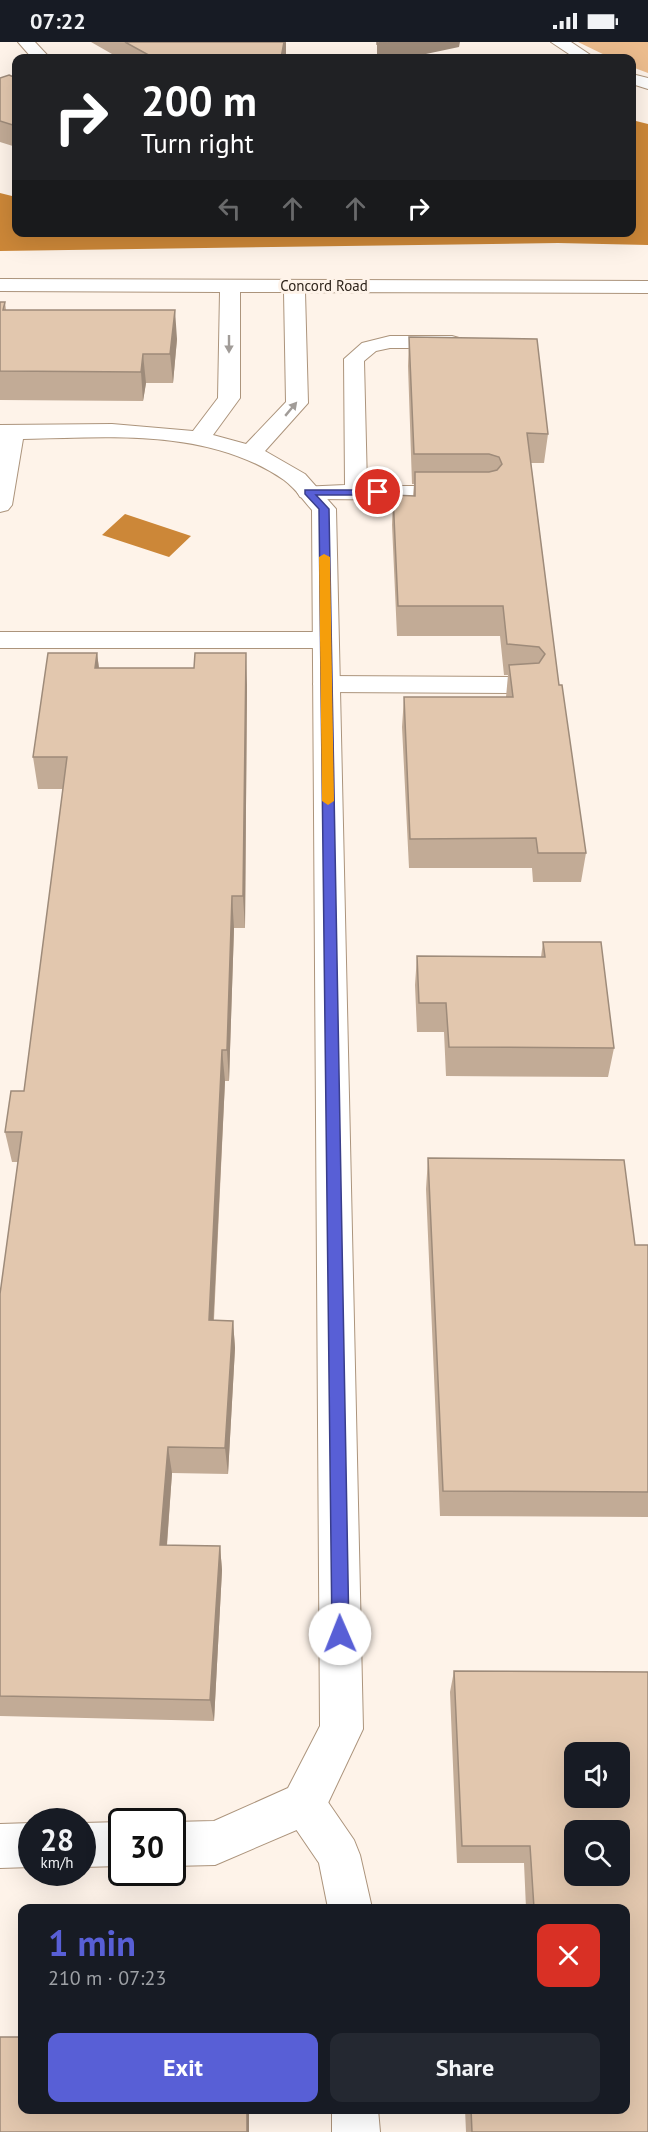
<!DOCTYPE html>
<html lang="en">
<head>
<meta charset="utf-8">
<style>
  :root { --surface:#171b24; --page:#242831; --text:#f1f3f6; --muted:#9ea1a6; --accent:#585fd6 }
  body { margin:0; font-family:"PT Sans",sans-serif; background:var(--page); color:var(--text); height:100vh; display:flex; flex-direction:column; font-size:22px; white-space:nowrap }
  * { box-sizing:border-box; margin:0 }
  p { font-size:20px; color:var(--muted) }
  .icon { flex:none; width:33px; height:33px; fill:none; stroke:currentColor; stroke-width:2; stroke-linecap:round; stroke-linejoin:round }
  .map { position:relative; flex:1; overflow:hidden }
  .details { position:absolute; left:18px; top:1862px; width:612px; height:210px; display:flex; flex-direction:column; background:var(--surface); border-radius:12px; box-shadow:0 6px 24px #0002 }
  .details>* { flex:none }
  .guide { position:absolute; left:12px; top:12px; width:624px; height:183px; border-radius:12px; box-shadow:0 6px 24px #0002; background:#202124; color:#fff; overflow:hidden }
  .tools { position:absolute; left:564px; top:1700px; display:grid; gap:12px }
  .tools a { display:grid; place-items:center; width:66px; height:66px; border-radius:12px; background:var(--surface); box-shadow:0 6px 24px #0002; font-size:30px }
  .speed { position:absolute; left:18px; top:1766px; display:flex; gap:12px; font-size:30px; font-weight:700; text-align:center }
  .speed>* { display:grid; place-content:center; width:78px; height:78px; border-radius:50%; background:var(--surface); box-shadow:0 6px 24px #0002; line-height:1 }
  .speed small { font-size:15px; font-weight:400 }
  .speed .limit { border:3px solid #111; border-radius:9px; background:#fff; color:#111 }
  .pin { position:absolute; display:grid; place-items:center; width:51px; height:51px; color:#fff; margin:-26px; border:3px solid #fff; border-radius:50%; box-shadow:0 2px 6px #0007 }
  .me { position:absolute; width:66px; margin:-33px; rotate:359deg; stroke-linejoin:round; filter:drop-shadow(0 0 4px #0008) }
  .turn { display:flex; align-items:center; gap:21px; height:126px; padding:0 30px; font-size:27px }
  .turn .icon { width:78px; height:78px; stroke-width:2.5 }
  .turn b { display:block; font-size:42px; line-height:51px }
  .lanes { display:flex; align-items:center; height:57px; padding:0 30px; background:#0003; justify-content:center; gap:30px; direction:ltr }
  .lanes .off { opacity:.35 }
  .round { display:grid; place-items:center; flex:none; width:63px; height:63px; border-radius:12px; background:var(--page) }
  .summary { display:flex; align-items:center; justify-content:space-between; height:102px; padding:0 30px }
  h1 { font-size:36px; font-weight:700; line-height:45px; color:var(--accent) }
  .cta { display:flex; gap:12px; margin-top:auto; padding:12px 30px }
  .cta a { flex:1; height:69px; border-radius:12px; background:var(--accent); color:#fff; font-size:24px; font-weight:700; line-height:69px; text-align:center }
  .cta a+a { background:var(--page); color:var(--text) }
  .status { display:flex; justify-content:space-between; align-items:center; height:42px; padding:0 30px; background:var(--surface); direction:ltr }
  .status svg { height:16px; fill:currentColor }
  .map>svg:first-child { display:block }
</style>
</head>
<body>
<div class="status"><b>07:22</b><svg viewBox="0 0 49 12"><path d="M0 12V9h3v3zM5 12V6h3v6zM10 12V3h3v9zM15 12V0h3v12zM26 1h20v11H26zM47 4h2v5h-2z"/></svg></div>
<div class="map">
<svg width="648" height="2090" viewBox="0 0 648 2090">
  <rect width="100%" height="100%" fill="#fef3e9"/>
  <path fill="#ecbc8d" d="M 578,0 L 648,0 L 648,31 L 632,25 L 632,16 L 611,16 Z"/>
  <path fill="#cc8738" d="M 632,78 L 648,82 L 648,203 L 558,201 L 0,209 L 0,151 L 16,155 L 16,190 L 632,190 Z
    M 125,472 L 191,494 L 169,515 L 102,493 Z"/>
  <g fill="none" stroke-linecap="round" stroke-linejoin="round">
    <defs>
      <path id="lane" d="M 390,294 L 452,294 L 459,296 L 462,300 L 459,304 L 452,306 L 390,306 L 376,309 L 364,319 L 367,444 L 458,444 L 466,446 L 469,451 L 466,456 L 458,458 L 308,457 L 300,455 L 297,450 L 300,445 L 345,443 L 344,317 L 362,301 Z
        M 0,590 L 326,590 L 335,593 L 338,598 L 335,603 L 326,606 L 0,606 Z
        M 326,634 L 526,635 L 535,637 L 539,643 L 535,649 L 526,651 L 326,650 L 317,648 L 313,642 L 317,636 Z
        M 304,1741 L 319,1747 L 354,1798 L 360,1813 L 372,1866 L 328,1866 L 319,1821 L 289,1777 L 283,1762 L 289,1747 Z
        M 332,2067 L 378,2067 L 380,2090 L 332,2090 Z"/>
      <path id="street" d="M 18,0 L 35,0 L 50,16 L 32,16 Z
        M 551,0 L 571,0 L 595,16 L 575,16 Z
        M 632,32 L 648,36 L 648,47 L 632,42 Z
        M 0,237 L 648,239 L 648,251 L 305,250 L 308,361 L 265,409 L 305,432 L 336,467 L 363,1687 L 320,1778 L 215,1823 L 172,1824 L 172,1780 L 214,1779 L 288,1746 L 320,1684 L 312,468 C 303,458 295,446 284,438 C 209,386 110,395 23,397 L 12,463 L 8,468 L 0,470 L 0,383 L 112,382 L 193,389 L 218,356 L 220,250 L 0,249 ZM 240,250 L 284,250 L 286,360 L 246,402 L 213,393 L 240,356 Z
        M 122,1780 L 122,1824 L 82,1825 L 82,1781 Z
        M 32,1781 L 32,1825 L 0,1826 L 0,1782 Z"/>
    </defs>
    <use href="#lane" stroke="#ac947c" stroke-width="2"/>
    <use href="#street" stroke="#ac947c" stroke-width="2"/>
    <use href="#lane" fill="#fff" fill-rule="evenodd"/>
    <use href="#street" fill="#fff" fill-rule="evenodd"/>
  </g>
  <path fill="#c2ab96" d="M 91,0 L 286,0 L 286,16 L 119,16 Z
    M 0,36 L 16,36 L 16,105 L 0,100 Z
    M 0,260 L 5,260 L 6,268 L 177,297 L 173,341 L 146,341 L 143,359 L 0,358 Z
    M 409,295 L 548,392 L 544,421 L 531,421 L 559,643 L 586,811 L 581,840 L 533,840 L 532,826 L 409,826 L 402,685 L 404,655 L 506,655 L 508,633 L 504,633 L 500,594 L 397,594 L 392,483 L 393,453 L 413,454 L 414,442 L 412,442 L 408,324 Z
    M 97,611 L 99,626 L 247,643 L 245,886 L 234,886 L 229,1039 L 225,1039 L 214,1278 L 233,1279 L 235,1306 L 228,1432 L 172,1431 L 167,1504 L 220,1504 L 222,1528 L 214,1679 L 0,1674 L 0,1252 L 18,1120 L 12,1120 L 5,1090 L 24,1049 L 63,747 L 38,747 L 33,715 Z
    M 543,900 L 614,1006 L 608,1035 L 446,1034 L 444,990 L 417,990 L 415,943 L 417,914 L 541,915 Z
    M 428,1116 L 635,1203 L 648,1203 L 648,1475 L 440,1474 L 426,1147 Z
    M 454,1629 L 648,1630 L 648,2090 L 466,2090 L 465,2067 L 626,2067 L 626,1866 L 526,1866 L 524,1821 L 457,1821 L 450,1650 Z"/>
  <path fill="#9e8b7a" d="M 284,0 L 286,0 L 286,16 L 281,16 Z
    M 388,0 L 460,0 L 459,5 L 407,16 L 377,16 L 377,2 Z
    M 175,268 L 177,297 L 173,341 L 170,312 Z
    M 143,312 L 146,341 L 143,359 L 141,330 Z
    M 97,611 L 101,643 L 95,626 Z
    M 246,611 L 247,643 L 245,886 L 243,854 Z
    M 232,854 L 234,886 L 229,1039 L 227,1008 Z
    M 222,1008 L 225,1039 L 212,1306 L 209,1278 Z
    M 233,1279 L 235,1306 L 228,1432 L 225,1406 Z
    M 168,1405 L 172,1431 L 165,1527 L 160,1503 Z
    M 220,1504 L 222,1528 L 214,1679 L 210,1658 Z
    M 247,2067 L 249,2067 L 249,2090 L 247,2090 Z"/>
  <path fill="#e2c7ae" stroke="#9e8b7a" stroke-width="1.5" fill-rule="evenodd" d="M 125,0 L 284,0 L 281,16 L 154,16 Z
    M 377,0 L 388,0 L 377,2 Z
    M 9,33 L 16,36 L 16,84 L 0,79 L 0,36 Z
    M 0,260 L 5,260 L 3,268 L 175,268 L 170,312 L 143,312 L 141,330 L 0,329 Z
    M 409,295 L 537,297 L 548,392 L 527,391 L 559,643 L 562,643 L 586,811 L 538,811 L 536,796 L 410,797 L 404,655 L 513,655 L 509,623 L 539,621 L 545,612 L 539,605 L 507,602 L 503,564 L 398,564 L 393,453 L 415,454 L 415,430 L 489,430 L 497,428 L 502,422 L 499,415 L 489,412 L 414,412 Z
    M 48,611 L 97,611 L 95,626 L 194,626 L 195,611 L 246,611 L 243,854 L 232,854 L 227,1008 L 222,1008 L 209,1278 L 233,1279 L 225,1406 L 168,1405 L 160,1503 L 220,1504 L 210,1658 L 0,1654 L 0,1252 L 22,1090 L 5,1090 L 11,1049 L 24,1049 L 67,715 L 33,715 Z
    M 543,900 L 601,900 L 614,1006 L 449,1005 L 446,961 L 419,961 L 417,914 L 545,915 Z
    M 428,1116 L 624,1118 L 635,1203 L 648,1203 L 648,1450 L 443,1449 Z
    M 454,1629 L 648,1630 L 648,2090 L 472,2090 L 471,2067 L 626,2067 L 626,1866 L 534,1866 L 530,1804 L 462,1804 ZM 574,1710 L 620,1710 L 620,1755 L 574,1755 ZM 574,1788 L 620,1788 L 620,1833 L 574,1833 Z
    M 0,1995 L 22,1995 L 22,2067 L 247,2067 L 247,2090 L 0,2090 Z"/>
  <defs><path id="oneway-solid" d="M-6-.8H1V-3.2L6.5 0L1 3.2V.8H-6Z" transform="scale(1.5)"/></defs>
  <g fill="#a19c98">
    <use href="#oneway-solid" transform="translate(229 302) rotate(90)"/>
    <use href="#oneway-solid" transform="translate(291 367) rotate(-50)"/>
  </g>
  <path fill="#585fd6" stroke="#393e8b" stroke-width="1.5" d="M 305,448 L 378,448 L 383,450 L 378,453 L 316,453 L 329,467 L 349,1592 L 346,1598 L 340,1601 L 334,1598 L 332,1592 L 319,467 L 305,452 Z"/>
  <path fill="#f59e0b" d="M 324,512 L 330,515 L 334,759 L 328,763 L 322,759 L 319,515 Z"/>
  <g text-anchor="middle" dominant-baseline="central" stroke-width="6" stroke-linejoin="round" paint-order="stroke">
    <g font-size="15" fill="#2e241b" stroke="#fef3e9">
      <text x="324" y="243">Concord Road</text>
    </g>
  </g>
</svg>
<div class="tools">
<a><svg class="icon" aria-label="sound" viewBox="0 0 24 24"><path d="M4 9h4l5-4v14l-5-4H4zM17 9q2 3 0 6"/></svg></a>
<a><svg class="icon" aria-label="search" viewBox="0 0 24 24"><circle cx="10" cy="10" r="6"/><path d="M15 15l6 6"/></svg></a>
</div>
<div class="speed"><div>28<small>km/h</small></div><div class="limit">30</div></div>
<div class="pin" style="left:378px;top:450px;background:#d93025"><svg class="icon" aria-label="arrive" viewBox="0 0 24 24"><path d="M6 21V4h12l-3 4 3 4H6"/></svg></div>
<svg class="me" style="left:340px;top:1592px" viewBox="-20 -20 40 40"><circle r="19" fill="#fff"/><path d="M0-13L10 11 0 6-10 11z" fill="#585fd6"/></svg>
<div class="guide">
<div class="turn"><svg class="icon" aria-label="right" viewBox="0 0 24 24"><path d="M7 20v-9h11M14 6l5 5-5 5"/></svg><div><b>200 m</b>Turn right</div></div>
<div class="lanes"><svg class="icon off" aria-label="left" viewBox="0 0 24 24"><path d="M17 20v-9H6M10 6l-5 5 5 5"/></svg><svg class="icon off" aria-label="ahead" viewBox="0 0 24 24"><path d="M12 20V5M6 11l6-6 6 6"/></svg><svg class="icon off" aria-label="ahead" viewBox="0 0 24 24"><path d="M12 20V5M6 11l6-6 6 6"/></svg><svg class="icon" aria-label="right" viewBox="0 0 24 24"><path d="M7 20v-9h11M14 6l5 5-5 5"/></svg></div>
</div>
<section class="details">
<div class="summary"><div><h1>1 min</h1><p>210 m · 07:23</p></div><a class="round" style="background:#d93025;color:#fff"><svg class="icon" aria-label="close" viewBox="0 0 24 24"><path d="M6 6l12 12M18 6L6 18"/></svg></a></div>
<div class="cta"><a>Exit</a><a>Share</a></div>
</section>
</div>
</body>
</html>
